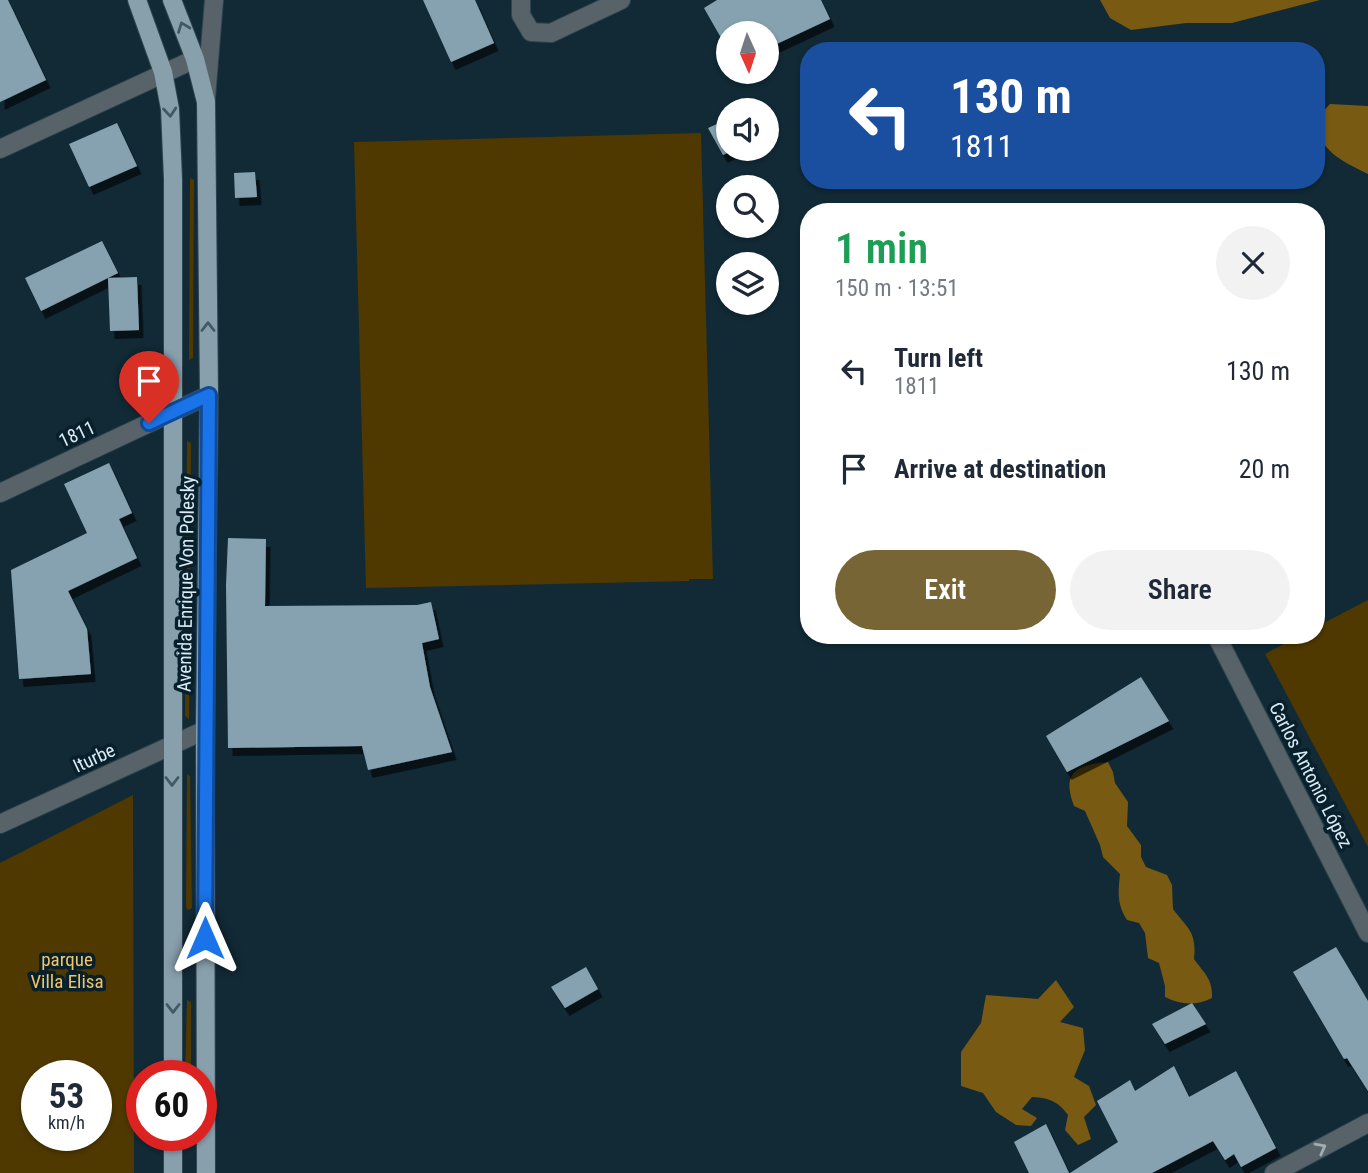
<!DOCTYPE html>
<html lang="en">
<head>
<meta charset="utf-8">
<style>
  :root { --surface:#fff; --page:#f2f2f3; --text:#1f2937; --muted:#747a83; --accent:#776536 }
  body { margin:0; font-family:"Roboto Condensed",sans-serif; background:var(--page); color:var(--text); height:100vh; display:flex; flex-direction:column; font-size:26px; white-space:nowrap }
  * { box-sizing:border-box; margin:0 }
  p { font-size:23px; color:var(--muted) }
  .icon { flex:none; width:38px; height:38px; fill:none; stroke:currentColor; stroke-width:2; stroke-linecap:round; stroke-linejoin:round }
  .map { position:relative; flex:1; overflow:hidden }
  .side { position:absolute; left:800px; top:203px; width:525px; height:441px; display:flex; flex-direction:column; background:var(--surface); border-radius:28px; box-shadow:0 2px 5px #0004 }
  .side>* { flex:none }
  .top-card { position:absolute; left:800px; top:42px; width:525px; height:147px; border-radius:28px; box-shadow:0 2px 5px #0004; background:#1a4fa0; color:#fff; overflow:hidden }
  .needle { width:46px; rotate:177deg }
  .buttons { position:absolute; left:716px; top:21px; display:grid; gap:14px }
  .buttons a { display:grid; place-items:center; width:63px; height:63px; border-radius:50%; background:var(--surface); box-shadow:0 2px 5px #0004; font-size:35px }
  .speed { position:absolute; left:21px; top:1060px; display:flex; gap:14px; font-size:35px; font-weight:700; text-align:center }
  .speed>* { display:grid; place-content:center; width:91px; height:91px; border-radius:50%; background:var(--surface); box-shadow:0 2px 5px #0004; line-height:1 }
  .speed small { font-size:18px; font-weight:400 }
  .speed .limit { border:10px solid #d22; background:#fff; color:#111 }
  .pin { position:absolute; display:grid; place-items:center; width:60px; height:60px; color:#fff; margin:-72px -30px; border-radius:50% 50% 50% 0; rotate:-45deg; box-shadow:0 0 7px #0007 }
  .pin .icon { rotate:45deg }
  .me { position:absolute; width:77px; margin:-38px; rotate:0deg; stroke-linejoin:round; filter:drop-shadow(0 0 5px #0008) }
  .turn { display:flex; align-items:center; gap:24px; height:147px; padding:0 35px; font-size:32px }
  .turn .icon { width:91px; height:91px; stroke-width:2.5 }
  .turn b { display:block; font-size:49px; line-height:60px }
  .round { display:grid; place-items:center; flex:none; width:74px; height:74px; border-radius:37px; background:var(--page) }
  .summary { display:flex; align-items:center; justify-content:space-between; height:119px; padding:0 35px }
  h1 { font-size:42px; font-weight:600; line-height:52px; color:#1e9e55 }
  .primary-button { display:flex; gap:14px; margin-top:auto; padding:14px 35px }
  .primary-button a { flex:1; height:80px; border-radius:42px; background:var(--accent); color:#fff; font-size:28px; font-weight:600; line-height:80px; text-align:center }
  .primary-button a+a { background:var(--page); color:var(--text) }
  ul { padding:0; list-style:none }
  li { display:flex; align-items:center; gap:21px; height:98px; padding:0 35px }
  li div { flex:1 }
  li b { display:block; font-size:26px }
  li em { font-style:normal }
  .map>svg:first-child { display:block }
</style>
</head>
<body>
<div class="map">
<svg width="1368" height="1173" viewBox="0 0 1368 1173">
  <defs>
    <filter id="shadow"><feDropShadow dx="4.5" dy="8" stdDeviation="0" flood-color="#0009"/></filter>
  </defs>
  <rect width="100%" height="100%" fill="#112a36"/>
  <path fill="#4f3901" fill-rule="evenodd" d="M 701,133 L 713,579 L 689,579 L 689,581 L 366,588 L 354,142 Z
    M 190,178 L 194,180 L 193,358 L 189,360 Z
    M 187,441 L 191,443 L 189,719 L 185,716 Z
    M 1368,600 L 1368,847 L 1265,654 L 1301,635 L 1316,635 L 1316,627 Z
    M 187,774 L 190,776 L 192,908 L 188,910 L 186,907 Z
    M 133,795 L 134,1173 L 0,1173 L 0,863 ZM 37,1076 L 96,1076 L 96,1136 L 37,1136 Z
    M 187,1000 L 191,1002 L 191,1076 L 185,1076 Z"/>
  <path fill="#785a12" d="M 1100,0 L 1320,0 L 1232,23 L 1186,23 L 1131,30 L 1110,18 Z
    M 1330,104 L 1368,106 L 1368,174 C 1344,162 1316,150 1316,119 Z
    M 1108,762 L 1113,772 L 1115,783 L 1128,802 L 1127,826 L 1141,845 L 1141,857 L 1146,867 L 1167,875 L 1172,885 L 1173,909 C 1187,928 1197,931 1194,959 C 1204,973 1213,979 1212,998 C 1196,1006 1180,1005 1165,997 L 1165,986 L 1159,963 L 1148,958 L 1145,933 L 1139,923 L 1127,920 C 1117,904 1118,893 1120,874 L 1103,857 L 1100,845 L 1085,811 L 1074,806 C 1061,772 1077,765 1108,762 Z
    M 1056,980 L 1074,1007 L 1060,1022 L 1083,1028 L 1085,1050 L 1074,1077 L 1089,1086 L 1096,1105 L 1084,1117 L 1091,1139 L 1078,1145 L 1065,1130 L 1068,1115 C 1058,1101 1049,1098 1032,1097 L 1022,1109 L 1037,1118 L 1031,1126 L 1016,1125 L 996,1112 L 983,1093 L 961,1086 L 961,1052 L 981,1023 L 986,995 L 1038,999 Z"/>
  <path fill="#86a2b1" filter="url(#shadow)" d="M 0,0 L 8,0 L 46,80 L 0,102 Z
    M 423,0 L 475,0 L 494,43 L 451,62 Z
    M 717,0 L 821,0 L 830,19 L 766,49 L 766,33 L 728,33 L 728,50 L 704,8 Z
    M 728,119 L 728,149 L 736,149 L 723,155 L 708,128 Z
    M 117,123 L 137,166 L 89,187 L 69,144 Z
    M 255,172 L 257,197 L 235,198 L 234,173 Z
    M 102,241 L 118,273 L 41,311 L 25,278 Z
    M 137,277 L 139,330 L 110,331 L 108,278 Z
    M 109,463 L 132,513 L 119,519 L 137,558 L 68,591 L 87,629 L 91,674 L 19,679 L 11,570 L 87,533 L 64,484 Z
    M 228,538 L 266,539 L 265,606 L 417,605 L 431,602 L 439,639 L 422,643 L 430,687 L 452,752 L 368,770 L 362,746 L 228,748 L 226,585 Z
    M 1141,677 L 1169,721 L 1067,772 L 1046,736 Z
    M 1336,947 L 1368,1001 L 1368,1091 L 1347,1058 L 1344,1059 L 1293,972 Z
    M 586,967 L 598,989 L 565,1008 L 551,987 Z
    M 1192,1003 L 1206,1024 L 1165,1044 L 1152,1024 Z
    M 1174,1066 L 1189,1097 L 1236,1071 L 1276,1148 L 1241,1167 L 1234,1154 L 1225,1160 L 1213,1141 L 1152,1173 L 1070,1173 L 1118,1142 L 1097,1101 L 1130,1080 L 1135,1091 Z
    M 1046,1124 L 1069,1173 L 1029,1173 L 1014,1142 Z"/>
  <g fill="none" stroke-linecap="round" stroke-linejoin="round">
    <defs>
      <path id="street" d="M 521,0 L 521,15 L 531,32 L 551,33 L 621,0
        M 206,98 L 214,0
        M 0,149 L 195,59
        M 0,493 L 209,395
        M 1216,635 L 1368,933
        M 0,824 L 205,730
        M 1274,1173 L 1368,1123"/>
      <path id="primary" d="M 137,0 L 163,72 L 170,109 L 173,179 L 173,1076
        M 172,0 L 195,59 L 206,102 L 209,395 L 205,730 L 206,1173
        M 173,1136 L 173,1173"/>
    </defs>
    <use href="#street" stroke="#2d4550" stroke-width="20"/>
    <use href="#primary" stroke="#2d4550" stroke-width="20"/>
    <use href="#street" stroke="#586369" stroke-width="18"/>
    <use href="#primary" stroke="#889fac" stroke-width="18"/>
  </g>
  <defs><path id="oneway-chevron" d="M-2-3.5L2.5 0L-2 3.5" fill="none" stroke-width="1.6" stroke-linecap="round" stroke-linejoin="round" transform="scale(1.75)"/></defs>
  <g stroke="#415966">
    <use href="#oneway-chevron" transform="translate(183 27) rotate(-111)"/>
    <use href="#oneway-chevron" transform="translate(170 112) rotate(85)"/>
    <use href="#oneway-chevron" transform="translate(208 327) rotate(-90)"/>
    <use href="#oneway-chevron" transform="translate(172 781) rotate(90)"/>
    <use href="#oneway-chevron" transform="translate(173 1008) rotate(90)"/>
  </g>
  <use stroke="#a0adb4" href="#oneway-chevron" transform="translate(1321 1148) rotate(-28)"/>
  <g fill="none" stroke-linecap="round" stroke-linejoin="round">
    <defs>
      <path id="route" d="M 149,423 L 209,395 L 205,938"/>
    </defs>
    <use href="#route" stroke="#114b97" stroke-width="18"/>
    <use href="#route" stroke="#1a73e8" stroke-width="12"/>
  </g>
  <g text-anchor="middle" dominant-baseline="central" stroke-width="7" stroke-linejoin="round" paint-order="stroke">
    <g font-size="19" fill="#dbeaf2" stroke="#07202c">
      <text transform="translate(77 434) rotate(-25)">1811</text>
      <text transform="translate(186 584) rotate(-89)">Avenida Enrique Von Polesky</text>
      <text transform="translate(94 758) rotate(-25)">Iturbe</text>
      <text transform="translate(1311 775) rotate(63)">Carlos Antonio López</text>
    </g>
    <g font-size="19" fill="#f2c568" stroke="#07202c">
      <text x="67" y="959">parque<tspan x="67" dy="22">Villa Elisa</tspan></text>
    </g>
  </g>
</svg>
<div class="buttons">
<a><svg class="needle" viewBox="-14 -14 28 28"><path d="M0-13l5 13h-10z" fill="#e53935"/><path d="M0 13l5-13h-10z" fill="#747a83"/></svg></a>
<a><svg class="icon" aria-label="sound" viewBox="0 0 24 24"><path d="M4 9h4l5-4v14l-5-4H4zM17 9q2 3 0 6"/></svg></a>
<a><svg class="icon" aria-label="search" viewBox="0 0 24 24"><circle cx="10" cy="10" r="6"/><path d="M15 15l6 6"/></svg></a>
<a><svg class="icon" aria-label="layers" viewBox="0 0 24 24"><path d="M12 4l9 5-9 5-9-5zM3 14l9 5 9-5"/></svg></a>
</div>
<div class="speed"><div>53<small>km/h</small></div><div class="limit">60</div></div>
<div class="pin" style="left:149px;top:423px;background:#d93025"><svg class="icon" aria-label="arrive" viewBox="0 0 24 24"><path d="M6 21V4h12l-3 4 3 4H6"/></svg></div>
<svg class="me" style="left:205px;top:938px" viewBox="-20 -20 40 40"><path d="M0-17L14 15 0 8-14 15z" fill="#1a73e8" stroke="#fff" stroke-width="4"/></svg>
<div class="top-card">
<div class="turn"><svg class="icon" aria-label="left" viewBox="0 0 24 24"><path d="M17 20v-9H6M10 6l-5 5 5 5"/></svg><div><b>130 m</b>1811</div></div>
</div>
<section class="side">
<div class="summary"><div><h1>1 min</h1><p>150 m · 13:51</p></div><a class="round"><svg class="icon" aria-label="close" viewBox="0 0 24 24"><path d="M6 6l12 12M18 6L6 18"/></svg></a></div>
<ul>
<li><svg class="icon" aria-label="left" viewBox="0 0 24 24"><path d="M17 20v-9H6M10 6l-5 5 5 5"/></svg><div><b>Turn left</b><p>1811</p></div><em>130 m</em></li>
<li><svg class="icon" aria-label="arrive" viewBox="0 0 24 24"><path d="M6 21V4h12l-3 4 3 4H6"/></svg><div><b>Arrive at destination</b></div><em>20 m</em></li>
</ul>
<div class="primary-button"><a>Exit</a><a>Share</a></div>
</section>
</div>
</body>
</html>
